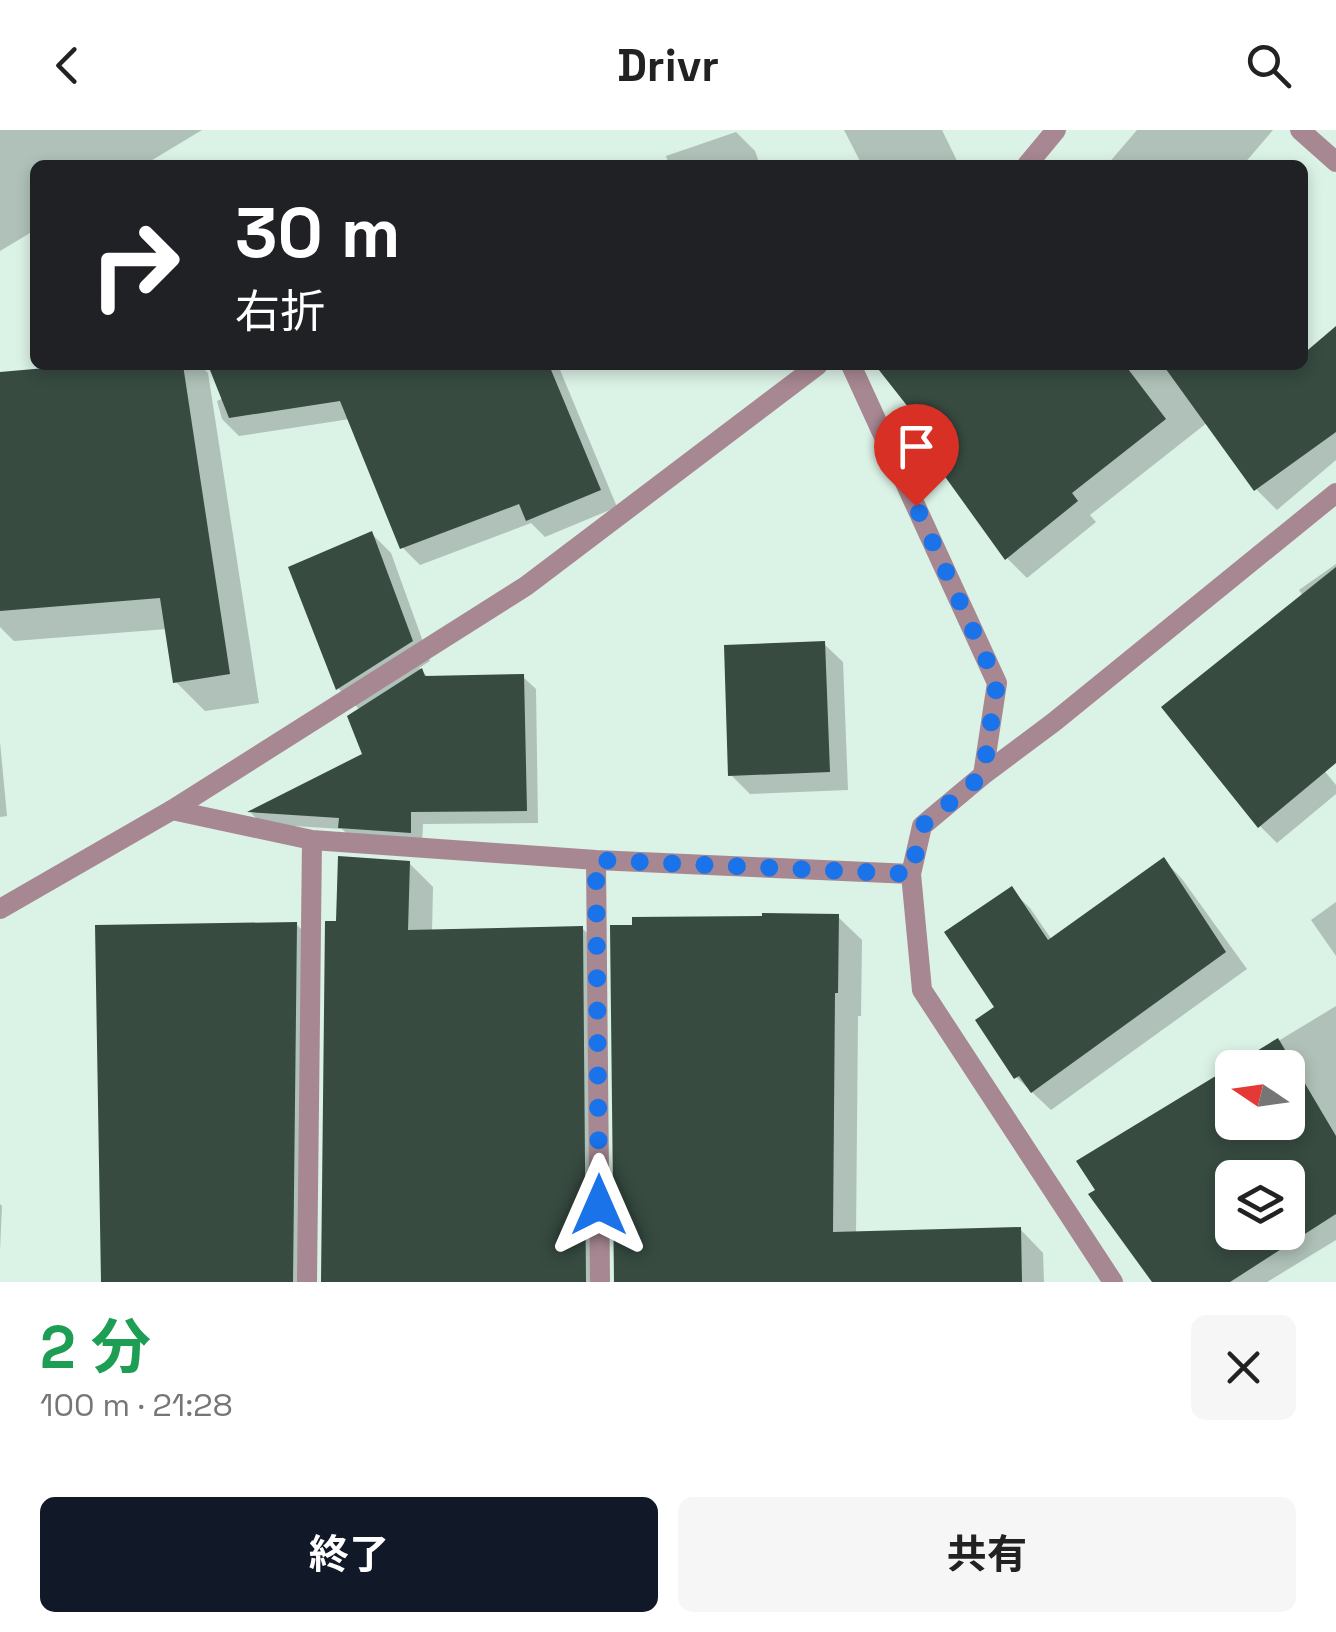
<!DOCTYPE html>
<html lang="ja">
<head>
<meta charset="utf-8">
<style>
  :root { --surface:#fff; --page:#f6f6f6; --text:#222; --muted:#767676; --accent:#111827 }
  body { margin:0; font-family:"Space Grotesk","Noto Sans JP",sans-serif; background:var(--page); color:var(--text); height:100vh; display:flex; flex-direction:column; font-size:38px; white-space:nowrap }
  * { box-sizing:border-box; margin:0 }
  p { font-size:32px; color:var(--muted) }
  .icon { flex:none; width:55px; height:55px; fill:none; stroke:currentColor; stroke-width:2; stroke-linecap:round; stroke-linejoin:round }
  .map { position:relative; height:1152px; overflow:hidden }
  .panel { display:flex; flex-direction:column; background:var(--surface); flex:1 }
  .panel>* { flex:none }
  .banner { position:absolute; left:30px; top:30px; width:1278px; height:210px; border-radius:15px; box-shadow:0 5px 15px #0003; background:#202124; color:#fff; overflow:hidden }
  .needle { width:65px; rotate:283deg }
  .buttons { position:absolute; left:1215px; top:920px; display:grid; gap:20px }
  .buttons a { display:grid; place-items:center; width:90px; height:90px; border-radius:15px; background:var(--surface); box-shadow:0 5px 15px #0003; font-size:50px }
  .pin { position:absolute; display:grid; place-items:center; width:85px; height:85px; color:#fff; margin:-102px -42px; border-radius:50% 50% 50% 0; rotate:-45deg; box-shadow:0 0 10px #0007 }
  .pin .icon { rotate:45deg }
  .me { position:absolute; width:110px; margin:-55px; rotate:0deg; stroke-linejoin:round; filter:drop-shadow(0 0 8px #0008) }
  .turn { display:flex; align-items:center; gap:35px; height:210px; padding:0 40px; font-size:45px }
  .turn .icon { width:130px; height:130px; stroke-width:2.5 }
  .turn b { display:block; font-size:70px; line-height:85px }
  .round { display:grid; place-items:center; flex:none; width:105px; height:105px; border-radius:15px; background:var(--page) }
  .head { display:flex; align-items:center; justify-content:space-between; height:170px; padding:0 40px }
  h1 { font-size:60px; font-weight:700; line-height:75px; color:#1e9e55 }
  .button { display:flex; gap:20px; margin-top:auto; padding:20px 40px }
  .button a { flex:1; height:115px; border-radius:15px; background:var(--accent); color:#fff; font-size:40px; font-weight:700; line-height:115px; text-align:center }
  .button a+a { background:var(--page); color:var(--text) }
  header { display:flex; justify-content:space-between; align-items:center; height:130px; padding:0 40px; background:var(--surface); font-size:45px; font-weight:700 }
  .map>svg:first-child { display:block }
</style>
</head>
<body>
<header><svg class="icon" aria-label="back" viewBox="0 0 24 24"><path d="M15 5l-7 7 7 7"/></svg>Drivr<svg class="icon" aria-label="search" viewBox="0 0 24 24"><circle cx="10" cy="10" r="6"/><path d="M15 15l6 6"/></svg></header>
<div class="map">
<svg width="1336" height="1152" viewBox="0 0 1336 1152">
  <rect width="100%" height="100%" fill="#dbf2e6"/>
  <path fill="#0003" fill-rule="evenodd" d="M 0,0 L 202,0 L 144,35 L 35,35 L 35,100 L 0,121 Z
    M 844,0 L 942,0 L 959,35 L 862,35 Z
    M 1137,0 L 1273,0 L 1243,35 L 1107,35 Z
    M 736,2 L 755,21 L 760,35 L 669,35 L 666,26 Z
    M 1336,200 L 1336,330 L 1277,380 L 1257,360 L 1208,292 L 1090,385 L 1096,392 L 1027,448 L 1007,428 L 941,316 L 899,235 L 1302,235 Z
    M 111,235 L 200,235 L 208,243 L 259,573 L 205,581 L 175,551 L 167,499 L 14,511 L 0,497 L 0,244 Z
    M 211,235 L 558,235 L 617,377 L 545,407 L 531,393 L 420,435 L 402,417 L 350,289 L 239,306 L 222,289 L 217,271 L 224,268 Z
    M 372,404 L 391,423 L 430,531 L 419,538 L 430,549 L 523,547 L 536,559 L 538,693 L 423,694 L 422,714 L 354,710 L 342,699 L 262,694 L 251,683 L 365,625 L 360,580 L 338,558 Z
    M 1336,434 L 1336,576 L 1295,605 L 1336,655 L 1336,664 L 1277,713 L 1260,696 L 1303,466 L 1299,460 Z
    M 824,514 L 843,532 L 848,660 L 750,664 L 731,645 Z
    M 0,612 L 7,686 L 0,687 Z
    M 1164,730 L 1182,749 L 1247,839 L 1051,980 L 1016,947 L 998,878 L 1011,760 L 1030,778 L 1052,810 Z
    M 409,733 L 433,757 L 432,802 L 582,798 L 606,822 L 609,1152 L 323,1152 L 339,794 Z
    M 1336,772 L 1336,826 L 1311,790 Z
    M 838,787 L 862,810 L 861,886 L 858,886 L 856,1104 L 1020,1099 L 1043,1123 L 1044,1152 L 616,1152 Z
    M 296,794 L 320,818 L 316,1152 L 104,1152 Z
    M 1336,876 L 1336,1110 L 1267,1152 L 1153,1152 L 1079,1032 L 1232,939 L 1232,992 L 1288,992 L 1288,938 L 1234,938 ZM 1232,1048 L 1288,1048 L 1288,1102 L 1232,1102 Z
    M 0,1074 L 2,1076 L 0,1121 Z"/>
  <path fill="#374b41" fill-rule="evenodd" d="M 1336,196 L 1336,302 L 1254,361 L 1163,235 L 1302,235 L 1302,225 Z
    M 80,235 L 183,235 L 230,544 L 173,553 L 160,468 L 0,481 L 0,242 Z
    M 208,235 L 549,235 L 601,360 L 526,391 L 519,374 L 400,419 L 340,271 L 229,288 Z
    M 875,235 L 1125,235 L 1166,289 L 1072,363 L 1078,371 L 1005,430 L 928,323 L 938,315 Z
    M 372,401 L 413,511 L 336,560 L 288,437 Z
    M 1336,437 L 1336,633 L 1258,698 L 1161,577 Z
    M 825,511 L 830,642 L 728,646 L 724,515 Z
    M 422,538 L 425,546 L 524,544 L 527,681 L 411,682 L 411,703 L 338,698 L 339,688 L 247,682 L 362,624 L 347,586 Z
    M 338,726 L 410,731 L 408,800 L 583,796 L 586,1152 L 321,1152 L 325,791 L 336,791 Z
    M 1164,727 L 1226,822 L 1031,963 L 1019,946 L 1014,949 L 975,890 L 994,877 L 944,802 L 1012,756 L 1048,810 Z
    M 762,783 L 839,784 L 838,863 L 835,863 L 833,1102 L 1021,1097 L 1022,1152 L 614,1152 L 610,795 L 632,795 L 632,787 L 762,786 Z
    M 297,792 L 293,1152 L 101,1152 L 95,795 Z
    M 1278,908 L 1336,1006 L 1336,1084 L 1230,1152 L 1152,1152 L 1088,1064 L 1095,1060 L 1076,1031 ZM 1232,938 L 1288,938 L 1288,992 L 1232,992 ZM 1232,1048 L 1288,1048 L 1288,1102 L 1232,1102 Z"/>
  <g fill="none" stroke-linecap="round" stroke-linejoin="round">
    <path stroke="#a78791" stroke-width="20" d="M 1300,0 L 1336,32
      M 851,235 L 997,553 L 983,645 L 922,696 L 911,744 L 922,860 L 1113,1152
      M 983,645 L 1054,592 L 1336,363
      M 172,680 L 312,710 L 596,730 L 911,744
      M 596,730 L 600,1152
      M 307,1152 L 312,710"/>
    <path stroke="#a78791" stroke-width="20" d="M 1027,35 L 1056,0
      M 0,779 L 172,680 L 526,456 L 818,235"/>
  </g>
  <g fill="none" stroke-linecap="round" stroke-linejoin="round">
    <path stroke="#1a73e8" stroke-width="18" stroke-dasharray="0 32.4" d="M 599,1075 L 596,730 L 911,744 L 922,696 L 983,645 L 997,553 L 916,376"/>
  </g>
</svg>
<div class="buttons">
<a><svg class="needle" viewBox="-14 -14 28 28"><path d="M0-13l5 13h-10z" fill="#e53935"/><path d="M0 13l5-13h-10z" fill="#767676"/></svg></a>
<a><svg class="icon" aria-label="layers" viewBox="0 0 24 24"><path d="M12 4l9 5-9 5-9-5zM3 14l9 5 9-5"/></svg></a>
</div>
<div class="pin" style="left:916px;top:376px;background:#d93025"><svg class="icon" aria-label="arrive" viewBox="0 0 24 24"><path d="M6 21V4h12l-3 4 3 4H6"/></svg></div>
<svg class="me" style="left:599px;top:1075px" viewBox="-20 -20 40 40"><path d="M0-17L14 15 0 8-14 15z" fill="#1a73e8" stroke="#fff" stroke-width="4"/></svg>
<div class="banner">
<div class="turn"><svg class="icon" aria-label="right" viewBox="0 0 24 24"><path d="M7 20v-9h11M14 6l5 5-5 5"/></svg><div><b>30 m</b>右折</div></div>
</div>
</div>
<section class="panel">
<div class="head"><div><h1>2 分</h1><p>100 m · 21:28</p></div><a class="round"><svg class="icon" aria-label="close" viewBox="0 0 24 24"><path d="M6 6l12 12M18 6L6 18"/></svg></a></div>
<div class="button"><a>終了</a><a>共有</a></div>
</section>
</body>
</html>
